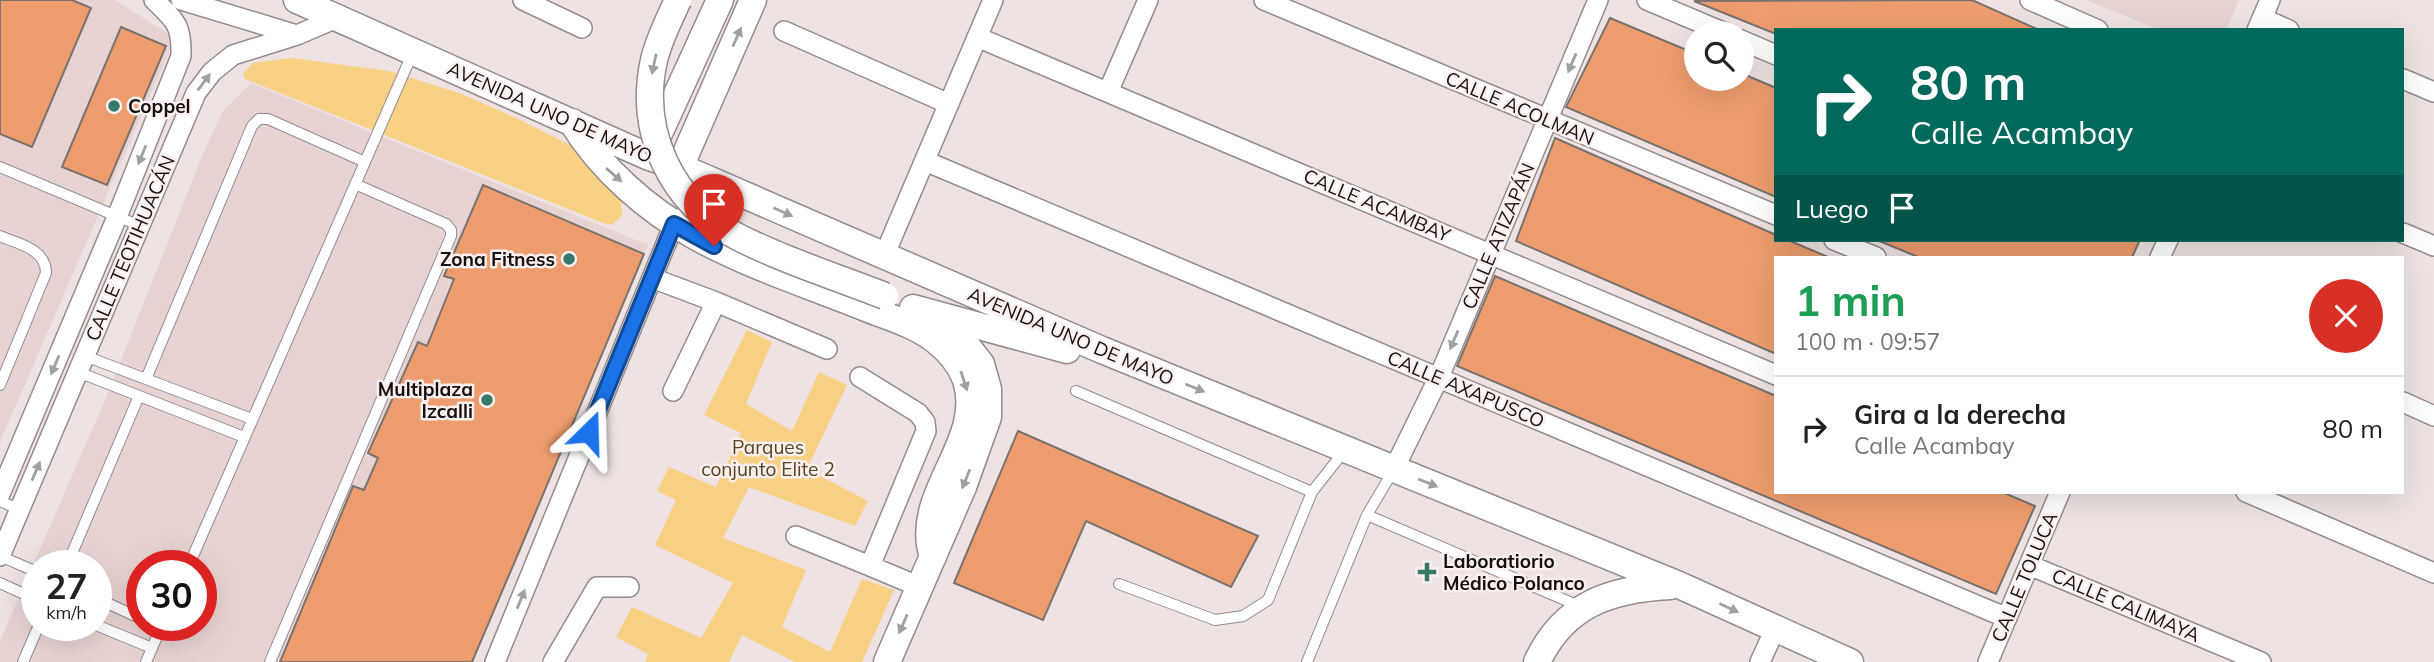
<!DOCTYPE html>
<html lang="es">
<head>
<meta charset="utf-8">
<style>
  :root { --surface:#fff; --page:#f6f6f6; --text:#222; --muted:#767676; --line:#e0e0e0 }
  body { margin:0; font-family:Mulish,sans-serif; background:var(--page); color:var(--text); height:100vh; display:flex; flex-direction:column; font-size:26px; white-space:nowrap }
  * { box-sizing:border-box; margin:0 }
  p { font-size:23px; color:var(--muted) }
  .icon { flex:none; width:38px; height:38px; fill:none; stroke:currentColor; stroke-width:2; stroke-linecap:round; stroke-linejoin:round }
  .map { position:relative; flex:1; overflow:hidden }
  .drawer { position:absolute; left:1774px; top:256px; width:630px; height:238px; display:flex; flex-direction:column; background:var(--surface); border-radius:0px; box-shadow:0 7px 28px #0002 }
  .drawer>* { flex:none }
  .hud { position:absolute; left:1774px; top:28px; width:630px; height:214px; border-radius:0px; box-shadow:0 7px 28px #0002; background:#00695c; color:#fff; overflow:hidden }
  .tools { position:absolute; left:1684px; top:21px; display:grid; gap:14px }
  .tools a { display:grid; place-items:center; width:70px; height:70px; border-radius:50%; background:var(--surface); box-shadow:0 7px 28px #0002; font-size:35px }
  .speed { position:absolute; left:21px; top:550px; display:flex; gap:14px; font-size:35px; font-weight:700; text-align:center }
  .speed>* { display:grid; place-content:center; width:91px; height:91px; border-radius:50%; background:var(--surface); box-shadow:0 7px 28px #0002; line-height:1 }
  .speed small { font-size:18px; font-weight:400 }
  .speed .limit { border:10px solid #d22; background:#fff; color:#111 }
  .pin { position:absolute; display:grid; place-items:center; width:60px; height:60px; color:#fff; margin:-72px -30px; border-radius:50% 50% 50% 0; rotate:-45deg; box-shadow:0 0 7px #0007 }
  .pin .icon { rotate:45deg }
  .me { position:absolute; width:77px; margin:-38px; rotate:22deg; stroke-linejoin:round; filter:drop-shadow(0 0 5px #0008) }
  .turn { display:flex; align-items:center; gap:24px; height:147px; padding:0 21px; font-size:32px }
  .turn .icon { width:91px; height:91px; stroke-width:2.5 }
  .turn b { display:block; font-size:49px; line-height:60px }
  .then { display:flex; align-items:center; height:66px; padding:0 21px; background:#0003; gap:14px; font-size:26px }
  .round { display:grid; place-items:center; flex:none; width:74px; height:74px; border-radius:37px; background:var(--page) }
  .overview { display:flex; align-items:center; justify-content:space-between; height:119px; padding:0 21px }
  h1 { font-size:42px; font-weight:700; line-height:52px; color:#1e9e55 }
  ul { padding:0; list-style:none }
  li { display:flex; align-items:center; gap:21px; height:105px; padding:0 21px; border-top:2px solid var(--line) }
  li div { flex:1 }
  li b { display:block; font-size:26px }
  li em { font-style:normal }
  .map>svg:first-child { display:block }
</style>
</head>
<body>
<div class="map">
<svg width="2434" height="662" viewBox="0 0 2434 662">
  <rect width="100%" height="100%" fill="#eee3e2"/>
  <path fill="#e7d3d2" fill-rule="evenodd" d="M 0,0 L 115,0 L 175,38 L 0,442 Z
    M 2086,0 L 2239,0 L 2226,30 L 2160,30 Z
    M 251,83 L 648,245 L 472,662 L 0,662 L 0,641 L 108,393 L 202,156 L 223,111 ZM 37,565 L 96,565 L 96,625 L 37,625 ZM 142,565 L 201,565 L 201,625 L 142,625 Z"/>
  <path fill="#f8d185" d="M 292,58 L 389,71 L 459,93 L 516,118 L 578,149 L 621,197 L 622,215 L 612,225 L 603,223 L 245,79 L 243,74 L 253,63 Z
    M 747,330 L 772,342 L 746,404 L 792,431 L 819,372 L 847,385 L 807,469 L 868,501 L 855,526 L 749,487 L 723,538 L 806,570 L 782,627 L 830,652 L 862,579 L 894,590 L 862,662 L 795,662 L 742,635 L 729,662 L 645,662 L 648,654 L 616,637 L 632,607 L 701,638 L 733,583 L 655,545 L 676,500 L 657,491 L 669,467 L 716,487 L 741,433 L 704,415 Z"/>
  <path fill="#ed9d6d" stroke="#7b726e" stroke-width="2" d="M 0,0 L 72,0 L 91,8 L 32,147 L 0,134 Z
    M 1972,0 L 2039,30 L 1776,30 L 1776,34 L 1694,1 Z
    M 1610,18 L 1696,54 L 1696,79 L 1741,79 L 1741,73 L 1776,88 L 1776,197 L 1566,107 Z
    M 121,27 L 166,46 L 107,185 L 62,167 Z
    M 1555,138 L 1776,235 L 1776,240 L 1788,240 L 1828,257 L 1776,257 L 1776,354 L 1516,241 Z
    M 483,185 L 644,254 L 518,554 L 472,662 L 280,662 L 353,486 L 364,490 L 378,458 L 368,453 L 418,342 L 427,346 L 454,279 L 444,276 Z
    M 1877,240 L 2140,240 L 2132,257 L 1918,257 Z
    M 1495,276 L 1776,396 L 1776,492 L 2002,492 L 2035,506 L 1996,594 L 1457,366 Z
    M 1018,431 L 1258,536 L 1231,587 L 1086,521 L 1043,620 L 954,583 Z"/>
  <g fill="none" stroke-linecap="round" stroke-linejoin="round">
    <defs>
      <path id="lane" d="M 0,167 L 140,226
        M 0,236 C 19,244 46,249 46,273 L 0,385
        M 85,356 L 252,419
        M 78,372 L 244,437
        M 146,379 L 252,126 L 259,119 L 268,119 L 365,162
        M 1076,391 L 1312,492 L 1345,450
        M 0,501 L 20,510
        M 1367,515 L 1579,606
        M 0,556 L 37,572
        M 67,565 L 139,396
        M 189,565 L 413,52
        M 0,583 L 37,600
        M 1119,584 L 1215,620 L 1243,616 L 1268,600 L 1312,492
        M 96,598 L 142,619
        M 96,625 L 152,648
        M 23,662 L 39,625
        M 146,662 L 162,625
        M 270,662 L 451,236 L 451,230 L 446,224 L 355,184
        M 1307,662 L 1367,515 L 1393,471"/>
      <path id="street" d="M 181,0 L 297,35
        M 523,0 L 582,28
        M 1264,0 L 1776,215
        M 1647,0 L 1725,33
        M 2030,0 L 2098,30
        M 2262,18 L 2289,30
        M 2257,30 L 2270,0
        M 784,31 L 949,104
        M 977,37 L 1776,375
        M 1741,40 L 1776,55
        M 2403,79 L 2434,92
        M 1108,92 L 1148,0
        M 925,161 L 2007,618
        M 2403,233 L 2434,246
        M 1834,240 L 1876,257
        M 884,256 L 993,0
        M 2160,257 L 2168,240
        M 652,278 L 716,302
        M 860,377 L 918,413 L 925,422 L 926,431 L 870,566 L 920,587
        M 673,391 L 716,302 L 827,349
        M 2403,402 L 2434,416
        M 1394,469 L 1439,377 L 1598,0
        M 2246,492 L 2434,573
        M 0,494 L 117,217 L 181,56 C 182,26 176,21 154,0
        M 796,536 L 870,566
        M 0,556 L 196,93 L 212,72 L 233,55 L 297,35 L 339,17
        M 2029,565 L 2261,662
        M 495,662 L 674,224 L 703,201 L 740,193
        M 553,662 L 597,587 L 629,587
        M 1760,662 L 1775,629
        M 1988,662 L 2060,492"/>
      <path id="secondary" d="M 297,0 L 649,157 L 680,167 L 1102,350 L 1679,585 L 1850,662
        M 572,122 C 600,168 647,210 695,236 C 749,266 809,285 866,308 C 888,317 914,324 934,339 C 947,349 960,363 966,380 C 986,443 912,494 933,557
        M 651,151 L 720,0
        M 680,167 L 753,0
        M 913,308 L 1067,350
        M 887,662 L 963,487 L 988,417 L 988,389 L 981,364 L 963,341 L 942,324
        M 1537,662 C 1564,604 1611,589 1670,586"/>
    </defs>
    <use href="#lane" stroke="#958b8a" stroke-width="12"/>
    <use href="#street" stroke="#958b8a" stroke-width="22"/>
    <use href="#secondary" stroke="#958b8a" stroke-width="29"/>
    <use href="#lane" stroke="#fff" stroke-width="10"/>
    <use href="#street" stroke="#fff" stroke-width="19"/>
    <use href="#secondary" stroke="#fff" stroke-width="26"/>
    <defs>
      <path id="secondary-bridge" d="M 678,0 C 669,20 659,39 654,60 C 638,132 671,202 736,236 C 783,260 836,277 885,296"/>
    </defs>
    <use href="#secondary-bridge" stroke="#958b8a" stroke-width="29" stroke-linecap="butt"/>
    <use href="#secondary-bridge" stroke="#fff" stroke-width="26"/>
  </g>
  <defs><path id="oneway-solid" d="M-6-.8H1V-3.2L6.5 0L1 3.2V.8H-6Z" transform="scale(1.75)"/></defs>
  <g fill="#a1a0a0">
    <use href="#oneway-solid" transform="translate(737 37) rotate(-66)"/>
    <use href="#oneway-solid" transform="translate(1572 63) rotate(113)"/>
    <use href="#oneway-solid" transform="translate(654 64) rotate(102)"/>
    <use href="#oneway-solid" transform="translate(204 82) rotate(-53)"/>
    <use href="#oneway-solid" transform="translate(142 155) rotate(112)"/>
    <use href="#oneway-solid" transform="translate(614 175) rotate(41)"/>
    <use href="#oneway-solid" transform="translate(783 212) rotate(24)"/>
    <use href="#oneway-solid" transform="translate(1454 340) rotate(113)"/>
    <use href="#oneway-solid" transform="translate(55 365) rotate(113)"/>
    <use href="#oneway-solid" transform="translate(964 381) rotate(72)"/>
    <use href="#oneway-solid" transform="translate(1195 388) rotate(22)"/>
    <use href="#oneway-solid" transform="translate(36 471) rotate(-67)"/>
    <use href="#oneway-solid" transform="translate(966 479) rotate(112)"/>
    <use href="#oneway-solid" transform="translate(1428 483) rotate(22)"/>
    <use href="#oneway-solid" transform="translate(521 599) rotate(-68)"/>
    <use href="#oneway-solid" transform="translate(1729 608) rotate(25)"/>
    <use href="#oneway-solid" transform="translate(903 624) rotate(114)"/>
  </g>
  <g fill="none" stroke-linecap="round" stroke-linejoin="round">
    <defs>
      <path id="route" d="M 589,432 L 674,224 L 714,246"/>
    </defs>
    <use href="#route" stroke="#114b97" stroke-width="18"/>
    <use href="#route" stroke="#1a73e8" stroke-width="12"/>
  </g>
  <g fill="#377969" stroke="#fbf0ef" stroke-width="2.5">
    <circle cx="114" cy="106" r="7"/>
    <circle cx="569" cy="259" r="7"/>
    <circle cx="487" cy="400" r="7"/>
    <path d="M1423.5 561.5h7v7h7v7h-7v7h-7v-7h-7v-7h7z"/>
  </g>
  <g text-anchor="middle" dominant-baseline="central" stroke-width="5" stroke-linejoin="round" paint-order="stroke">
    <g font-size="19" font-weight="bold" fill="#141111" stroke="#fbf0ef" text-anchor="start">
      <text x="128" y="106">Coppel</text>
      <text x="555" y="259" text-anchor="end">Zona Fitness</text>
      <text x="473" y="389" text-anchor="end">Multiplaza<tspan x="473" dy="22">Izcalli</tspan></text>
      <text x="1443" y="561">Laboratiorio<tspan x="1443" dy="22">Médico Polanco</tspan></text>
    </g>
    <g font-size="19" fill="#141111" stroke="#fbf0ef">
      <text transform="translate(1520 108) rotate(23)">CALLE ACOLMAN</text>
      <text transform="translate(550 112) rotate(24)">AVENIDA UNO DE MAYO</text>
      <text transform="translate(1377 205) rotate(23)">CALLE ACAMBAY</text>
      <text transform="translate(1498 236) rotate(-67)">CALLE ATIZAPÁN</text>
      <text transform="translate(130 248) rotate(-67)">CALLE TEOTIHUACÁN</text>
      <text transform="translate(1071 336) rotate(23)">AVENIDA UNO DE MAYO</text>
      <text transform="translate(1466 389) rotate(23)">CALLE AXAPUSCO</text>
      <text transform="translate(2024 577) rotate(-67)">CALLE TOLUCA</text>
      <text transform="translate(2126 605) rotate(23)">CALLE CALIMAYA</text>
    </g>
    <g font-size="19" fill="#55431e" stroke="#fbf0ef">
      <text x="768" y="447">Parques<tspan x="768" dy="22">conjunto Elite 2</tspan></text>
    </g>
  </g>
</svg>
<div class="tools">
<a><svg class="icon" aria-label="search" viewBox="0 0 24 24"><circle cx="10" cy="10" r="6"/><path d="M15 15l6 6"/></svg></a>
</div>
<div class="speed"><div>27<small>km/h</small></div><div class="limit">30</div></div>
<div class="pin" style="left:714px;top:246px;background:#d93025"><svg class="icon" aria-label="arrive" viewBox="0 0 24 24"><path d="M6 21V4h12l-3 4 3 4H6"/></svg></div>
<svg class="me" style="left:589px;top:432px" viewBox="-20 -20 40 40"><path d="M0-17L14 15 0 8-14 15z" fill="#1a73e8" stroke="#fff" stroke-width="4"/></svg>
<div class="hud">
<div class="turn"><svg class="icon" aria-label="right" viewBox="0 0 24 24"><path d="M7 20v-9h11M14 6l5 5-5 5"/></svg><div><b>80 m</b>Calle Acambay</div></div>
<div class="then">Luego<svg class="icon" aria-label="arrive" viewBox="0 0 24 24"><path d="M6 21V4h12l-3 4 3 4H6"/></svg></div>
</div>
<section class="drawer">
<div class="overview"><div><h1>1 min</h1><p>100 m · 09:57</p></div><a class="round" style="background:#d93025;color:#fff"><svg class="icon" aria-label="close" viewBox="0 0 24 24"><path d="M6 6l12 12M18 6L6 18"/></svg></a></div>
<ul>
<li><svg class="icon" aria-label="right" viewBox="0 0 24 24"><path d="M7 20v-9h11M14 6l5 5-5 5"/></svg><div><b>Gira a la derecha</b><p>Calle Acambay</p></div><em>80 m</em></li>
</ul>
</section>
</div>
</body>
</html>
